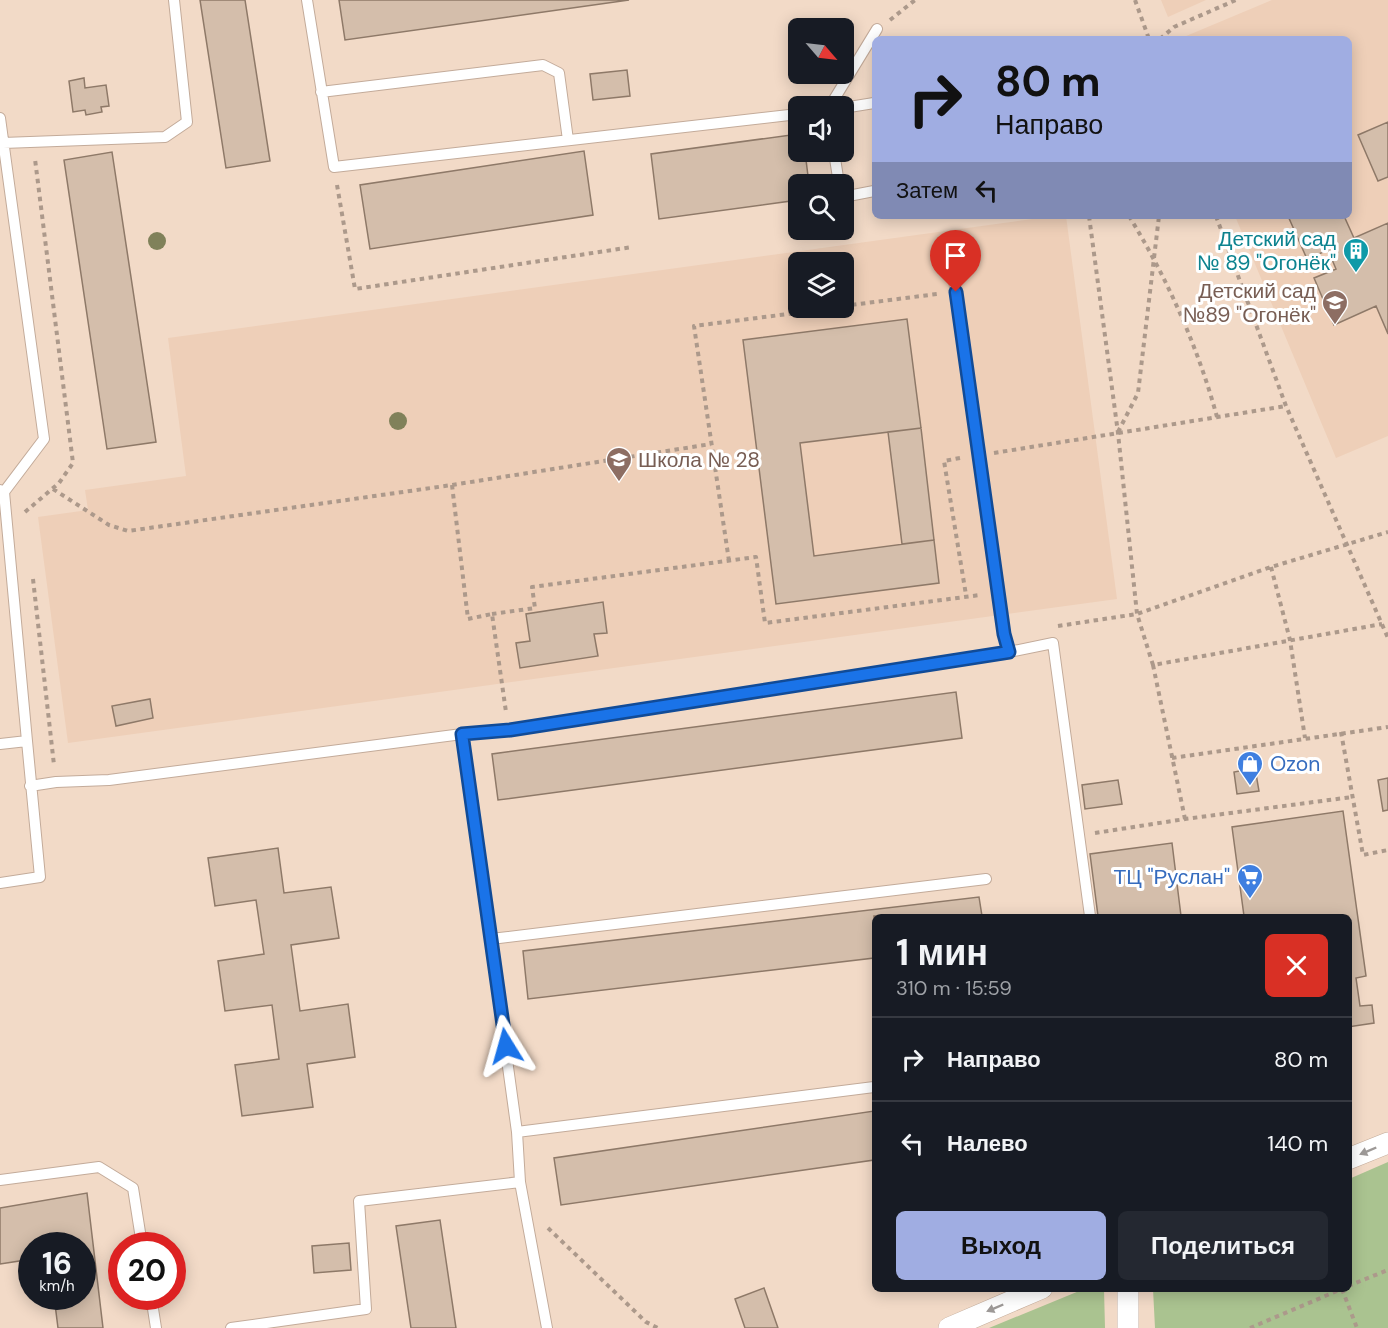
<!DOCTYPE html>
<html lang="ru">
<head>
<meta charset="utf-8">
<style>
  :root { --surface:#171b24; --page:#242831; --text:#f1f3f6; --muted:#9ea1a6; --line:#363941; --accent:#a0ade2 }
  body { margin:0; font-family:"DM Sans",sans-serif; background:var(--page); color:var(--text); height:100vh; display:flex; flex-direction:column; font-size:22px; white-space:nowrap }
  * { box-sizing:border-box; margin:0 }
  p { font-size:20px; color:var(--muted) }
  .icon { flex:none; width:33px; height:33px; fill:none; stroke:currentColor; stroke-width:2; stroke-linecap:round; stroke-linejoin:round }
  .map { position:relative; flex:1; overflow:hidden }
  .panel { position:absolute; left:872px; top:914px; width:480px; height:378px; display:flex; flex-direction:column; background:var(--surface); border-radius:9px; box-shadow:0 3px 15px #0003 }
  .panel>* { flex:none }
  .guide { position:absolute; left:872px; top:36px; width:480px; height:183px; border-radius:9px; box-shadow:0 3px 15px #0003; background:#a0ade2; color:#111; overflow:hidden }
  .needle { width:39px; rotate:118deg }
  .buttons { position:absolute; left:788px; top:18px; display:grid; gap:12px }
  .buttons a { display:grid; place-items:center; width:66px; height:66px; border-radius:9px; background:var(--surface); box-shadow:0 3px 15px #0003; font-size:30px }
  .speed { position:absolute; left:18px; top:1232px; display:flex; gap:12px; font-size:30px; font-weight:700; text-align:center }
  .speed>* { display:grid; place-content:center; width:78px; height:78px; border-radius:50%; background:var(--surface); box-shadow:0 3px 15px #0003; line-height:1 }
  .speed small { font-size:15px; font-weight:400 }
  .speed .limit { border:9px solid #d22; background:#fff; color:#111 }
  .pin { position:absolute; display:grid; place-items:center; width:51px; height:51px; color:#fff; margin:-62px -26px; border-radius:50% 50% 50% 0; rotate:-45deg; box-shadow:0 0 6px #0007 }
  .pin .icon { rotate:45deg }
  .me { position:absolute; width:66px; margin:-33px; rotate:352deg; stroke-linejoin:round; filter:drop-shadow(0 0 4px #0008) }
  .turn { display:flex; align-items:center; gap:21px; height:126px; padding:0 24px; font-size:27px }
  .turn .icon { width:78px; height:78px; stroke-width:2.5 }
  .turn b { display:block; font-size:42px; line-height:51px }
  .then { display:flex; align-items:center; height:57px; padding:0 24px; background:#0003; gap:12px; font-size:22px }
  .round { display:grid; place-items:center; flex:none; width:63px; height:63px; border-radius:9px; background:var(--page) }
  .overview { display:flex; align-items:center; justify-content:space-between; height:102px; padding:0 24px }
  h1 { font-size:36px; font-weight:700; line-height:45px }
  .cta { display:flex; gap:12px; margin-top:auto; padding:12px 24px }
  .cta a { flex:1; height:69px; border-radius:9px; background:var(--accent); color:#111; font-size:24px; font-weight:700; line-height:69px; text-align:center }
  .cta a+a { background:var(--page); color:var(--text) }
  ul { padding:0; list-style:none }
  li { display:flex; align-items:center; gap:18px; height:84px; padding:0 24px; border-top:2px solid var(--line) }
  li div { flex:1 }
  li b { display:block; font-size:22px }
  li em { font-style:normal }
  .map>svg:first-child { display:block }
</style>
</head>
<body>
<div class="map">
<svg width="1388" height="1328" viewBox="0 0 1388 1328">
  <rect width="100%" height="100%" fill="#f2dac7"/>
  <path fill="#eecfb8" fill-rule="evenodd" d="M 1161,0 L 1206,0 L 1168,17 Z
    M 1272,0 L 1388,0 L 1388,436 L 1336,458 L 1235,216 L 1348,216 L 1348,39 L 1179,39 Z
    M 1055,216 L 1066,216 L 1117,599 L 68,743 L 38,517 L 88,510 L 85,490 L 186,476 L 168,338 ZM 798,262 L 843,262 L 843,308 L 798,308 Z"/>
  <path fill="#aac390" d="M 1388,1162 L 1388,1328 L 1155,1328 L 1153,1289 L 1348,1288 L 1349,1179 Z
    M 1084,1289 L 1104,1289 L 1105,1328 L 989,1328 Z"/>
  <path fill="#d4beab" stroke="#8e7968" stroke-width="1.5" d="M 200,0 L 245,0 L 270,161 L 226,168 Z
    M 339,0 L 629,0 L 345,40 Z
    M 627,70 L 630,96 L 593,100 L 590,74 Z
    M 84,78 L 85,88 L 106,85 L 109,106 L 101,107 L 102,112 L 86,115 L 85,110 L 73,112 L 69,81 Z
    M 1388,122 L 1388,177 L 1378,181 L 1358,135 Z
    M 798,134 L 798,152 L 805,152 L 809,184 L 798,184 L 798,200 L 659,219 L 651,154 Z
    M 584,151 L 593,215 L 370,249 L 360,185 Z
    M 112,152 L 156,442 L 107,449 L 64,160 Z
    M 1288,216 L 1344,216 L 1354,238 L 1388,223 L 1388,334 L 1376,306 L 1334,325 L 1314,278 L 1336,269 L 1328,250 L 1307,259 Z
    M 907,319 L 921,428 L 800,443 L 814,556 L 934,540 L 939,583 L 776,604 L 743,340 Z
    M 921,428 L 934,540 L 902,544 L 888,432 Z
    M 603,602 L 607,633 L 594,634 L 598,656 L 520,668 L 516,643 L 530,641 L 526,614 Z
    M 956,692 L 962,738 L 498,800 L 492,754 Z
    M 150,699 L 153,718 L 116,726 L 112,706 Z
    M 1255,768 L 1259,791 L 1237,794 L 1234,772 Z
    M 1388,778 L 1388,810 L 1383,811 L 1378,780 Z
    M 1118,780 L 1122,804 L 1085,809 L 1082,785 Z
    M 1343,811 L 1366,976 L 1356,978 L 1360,1006 L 1372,1005 L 1374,1023 L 1348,1027 L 1348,916 L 1244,916 L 1232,827 Z
    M 1172,843 L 1181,916 L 1098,916 L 1090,854 Z
    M 278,848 L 284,893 L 331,887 L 339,938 L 291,945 L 300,1011 L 348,1004 L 355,1057 L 307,1064 L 313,1107 L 242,1116 L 235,1065 L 279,1059 L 272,1005 L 225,1011 L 218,961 L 264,954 L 256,900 L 215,906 L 208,858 Z
    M 979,897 L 982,916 L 874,916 L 874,958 L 528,999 L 523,951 Z
    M 874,1111 L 874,1160 L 561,1205 L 554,1158 Z
    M 87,1193 L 103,1328 L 58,1328 L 54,1296 L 82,1296 L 82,1245 L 32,1245 L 32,1259 L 0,1264 L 0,1208 Z
    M 440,1220 L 456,1328 L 411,1328 L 396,1226 Z
    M 349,1243 L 351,1270 L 314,1273 L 312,1246 Z
    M 764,1288 L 778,1328 L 745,1328 L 735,1299 Z"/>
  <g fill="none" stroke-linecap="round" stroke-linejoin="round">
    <defs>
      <path id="service" d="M 307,0 L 334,167 L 798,114
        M 321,92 L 543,65 L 559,73 L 568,140
        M 830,106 L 877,29
        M 843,108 L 874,103
        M 0,118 L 44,439 L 4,492 L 0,490
        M 3,143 L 165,137 L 187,122 L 174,0
        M 834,152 L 839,184
        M 843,197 L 874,191
        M 949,245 L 1004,634 L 1009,652 L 1053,643 L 1090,916
        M 4,492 L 27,741
        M 462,734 L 517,1132 L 520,1182 L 547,1328
        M 0,744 L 27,741 L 40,877 L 0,883
        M 30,786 L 56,782 L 109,780 L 462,734 L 510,730 L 1009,652
        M 491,939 L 986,879
        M 517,1132 L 874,1087
        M 0,1180 L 99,1167 L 133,1188 L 142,1245
        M 151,1296 L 156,1328
        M 231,1328 L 366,1309 L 359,1201 L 520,1182"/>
      <path id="minor" d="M 1348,1159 L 1388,1143
        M 949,1328 L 1042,1288
        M 1128,1328 L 1128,1288"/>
    </defs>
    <use href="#service" stroke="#c3ab9a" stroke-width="12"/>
    <use href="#minor" stroke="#c3ab9a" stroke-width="22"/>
    <path stroke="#ac998b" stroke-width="4" stroke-dasharray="4.5 4.5" stroke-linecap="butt" d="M 1135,0 L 1149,39
      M 890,20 L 915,0
      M 1160,39 L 1174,27 L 1236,0
      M 337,185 L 355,289 L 632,247
      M 1089,216 L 1118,433 L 1137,614 L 1153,665 L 1382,624
      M 1129,216 C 1167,278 1198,347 1217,417
      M 1216,216 L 1286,406 L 1388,638
      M 843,306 L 937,294
      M 1118,432 L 1138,393 L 1159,216
      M 994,453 L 1286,406
      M 960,458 L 944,461 L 966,595
      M 452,485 L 468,619 L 492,614 L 506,712
      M 53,489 L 109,525 L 128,531 L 452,485 L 711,444
      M 25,512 L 59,483 L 73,463 L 35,159
      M 729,561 L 694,326 L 835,308
      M 1271,567 L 1290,640 L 1305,738
      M 33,579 L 54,765
      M 492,614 L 535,608 L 532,587 L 756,557 L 765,623 L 980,595
      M 1058,626 L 1137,614 L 1271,567 L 1388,532
      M 1153,665 L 1185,819
      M 1341,732 L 1363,855 L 1388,850
      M 1172,758 L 1388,727
      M 1095,833 L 1185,819 L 1352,797
      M 548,1228 L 646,1322 L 658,1328
      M 1348,1286 L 1388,1270
      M 1342,1289 L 1357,1328
      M 1250,1328 L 1344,1288"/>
    <use href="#service" stroke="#fff" stroke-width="10"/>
    <use href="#minor" stroke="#fff" stroke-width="21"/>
  </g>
  <g fill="#80815a">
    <circle cx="157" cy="241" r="9"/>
    <circle cx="398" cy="421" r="9"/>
  </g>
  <defs><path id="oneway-solid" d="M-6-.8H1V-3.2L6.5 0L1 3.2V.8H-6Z" transform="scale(1.5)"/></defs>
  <g fill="#9d9997">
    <use href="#oneway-solid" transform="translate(1368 1151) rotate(157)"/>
    <use href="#oneway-solid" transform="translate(995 1308) rotate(157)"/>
  </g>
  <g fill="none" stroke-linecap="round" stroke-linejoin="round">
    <defs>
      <path id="route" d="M 506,1046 L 462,734 L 510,730 L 1009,652 L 1004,634 L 956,292"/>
    </defs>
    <use href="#route" stroke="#114b97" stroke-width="15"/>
    <use href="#route" stroke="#1a73e8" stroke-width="10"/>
  </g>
  <defs>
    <symbol id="building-pin" viewBox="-11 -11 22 30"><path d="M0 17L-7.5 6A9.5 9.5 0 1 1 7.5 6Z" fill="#0f9aa8" stroke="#fff"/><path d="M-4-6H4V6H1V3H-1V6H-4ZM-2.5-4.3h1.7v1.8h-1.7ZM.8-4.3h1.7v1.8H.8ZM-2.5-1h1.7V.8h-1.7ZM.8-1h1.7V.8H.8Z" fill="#fff"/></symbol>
    <symbol id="school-pin" viewBox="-11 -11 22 30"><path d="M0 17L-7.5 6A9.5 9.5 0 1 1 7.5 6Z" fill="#8d6e63" stroke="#fff"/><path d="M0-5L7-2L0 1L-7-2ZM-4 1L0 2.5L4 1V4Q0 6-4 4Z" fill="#fff"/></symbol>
    <symbol id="shop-pin" viewBox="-11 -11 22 30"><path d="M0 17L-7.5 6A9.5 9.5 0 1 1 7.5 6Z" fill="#3f7fe0" stroke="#fff"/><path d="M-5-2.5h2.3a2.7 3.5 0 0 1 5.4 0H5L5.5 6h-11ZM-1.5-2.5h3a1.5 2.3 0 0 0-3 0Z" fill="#fff"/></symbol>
    <symbol id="supermarket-pin" viewBox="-11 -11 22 30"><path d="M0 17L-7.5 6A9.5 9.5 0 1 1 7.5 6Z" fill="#3f7fe0" stroke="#fff"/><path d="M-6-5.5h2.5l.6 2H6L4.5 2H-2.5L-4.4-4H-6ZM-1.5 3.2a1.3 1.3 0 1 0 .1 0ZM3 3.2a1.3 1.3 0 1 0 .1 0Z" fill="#fff"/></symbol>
  </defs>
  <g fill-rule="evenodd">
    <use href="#building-pin" x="1341" y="236" width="30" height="40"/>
    <use href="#school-pin" x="1320" y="288" width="30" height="40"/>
    <use href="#school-pin" x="604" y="445" width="30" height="40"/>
    <use href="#shop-pin" x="1235" y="749" width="30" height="40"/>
    <use href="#supermarket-pin" x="1235" y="862" width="30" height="40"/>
  </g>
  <g text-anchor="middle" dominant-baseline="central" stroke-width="6" stroke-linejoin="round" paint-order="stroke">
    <g font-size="21" fill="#0d838f" stroke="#fff" text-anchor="end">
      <text x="1336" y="239">Детский сад<tspan x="1336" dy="24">№ 89 "Огонёк"</tspan></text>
    </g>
    <g font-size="21" fill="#785e54" stroke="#fff" text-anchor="end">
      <text x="1316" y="291">Детский сад<tspan x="1316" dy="24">№89 "Огонёк"</tspan></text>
      <text x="638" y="460" text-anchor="start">Школа № 28</text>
    </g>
    <g font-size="21" fill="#366cbe" stroke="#fff" text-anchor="start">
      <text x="1270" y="764">Ozon</text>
      <text x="1230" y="877" text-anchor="end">ТЦ "Руслан"</text>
    </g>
  </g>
</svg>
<div class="buttons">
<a><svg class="needle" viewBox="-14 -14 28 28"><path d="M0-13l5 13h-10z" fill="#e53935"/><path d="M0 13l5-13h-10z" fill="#9ea1a6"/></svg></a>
<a><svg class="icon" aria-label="sound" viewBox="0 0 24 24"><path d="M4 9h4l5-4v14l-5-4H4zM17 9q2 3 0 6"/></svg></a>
<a><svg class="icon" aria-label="search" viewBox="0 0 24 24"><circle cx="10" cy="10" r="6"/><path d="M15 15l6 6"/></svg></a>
<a><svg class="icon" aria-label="layers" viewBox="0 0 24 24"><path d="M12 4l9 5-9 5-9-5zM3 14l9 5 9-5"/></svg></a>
</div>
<div class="speed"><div>16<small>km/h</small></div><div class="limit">20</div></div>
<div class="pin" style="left:956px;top:292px;background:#d93025"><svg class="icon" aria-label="arrive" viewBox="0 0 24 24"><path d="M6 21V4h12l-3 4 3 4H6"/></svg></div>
<svg class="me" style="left:506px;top:1046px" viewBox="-20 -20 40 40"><path d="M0-17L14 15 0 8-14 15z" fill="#1a73e8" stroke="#fff" stroke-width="4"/></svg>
<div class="guide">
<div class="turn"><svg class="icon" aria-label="right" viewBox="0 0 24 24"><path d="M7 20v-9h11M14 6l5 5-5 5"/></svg><div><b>80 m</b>Направо</div></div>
<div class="then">Затем<svg class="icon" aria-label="left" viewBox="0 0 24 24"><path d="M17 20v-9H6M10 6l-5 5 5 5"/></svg></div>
</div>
<section class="panel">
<div class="overview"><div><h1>1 мин</h1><p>310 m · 15:59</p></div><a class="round" style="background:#d93025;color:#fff"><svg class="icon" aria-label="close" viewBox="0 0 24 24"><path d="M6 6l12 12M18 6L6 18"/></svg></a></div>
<ul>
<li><svg class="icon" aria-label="right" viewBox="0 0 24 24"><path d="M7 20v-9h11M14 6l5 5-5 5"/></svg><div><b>Направо</b></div><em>80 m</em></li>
<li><svg class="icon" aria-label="left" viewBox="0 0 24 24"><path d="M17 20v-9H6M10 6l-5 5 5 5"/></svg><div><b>Налево</b></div><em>140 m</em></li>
</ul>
<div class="cta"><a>Выход</a><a>Поделиться</a></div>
</section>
</div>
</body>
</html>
